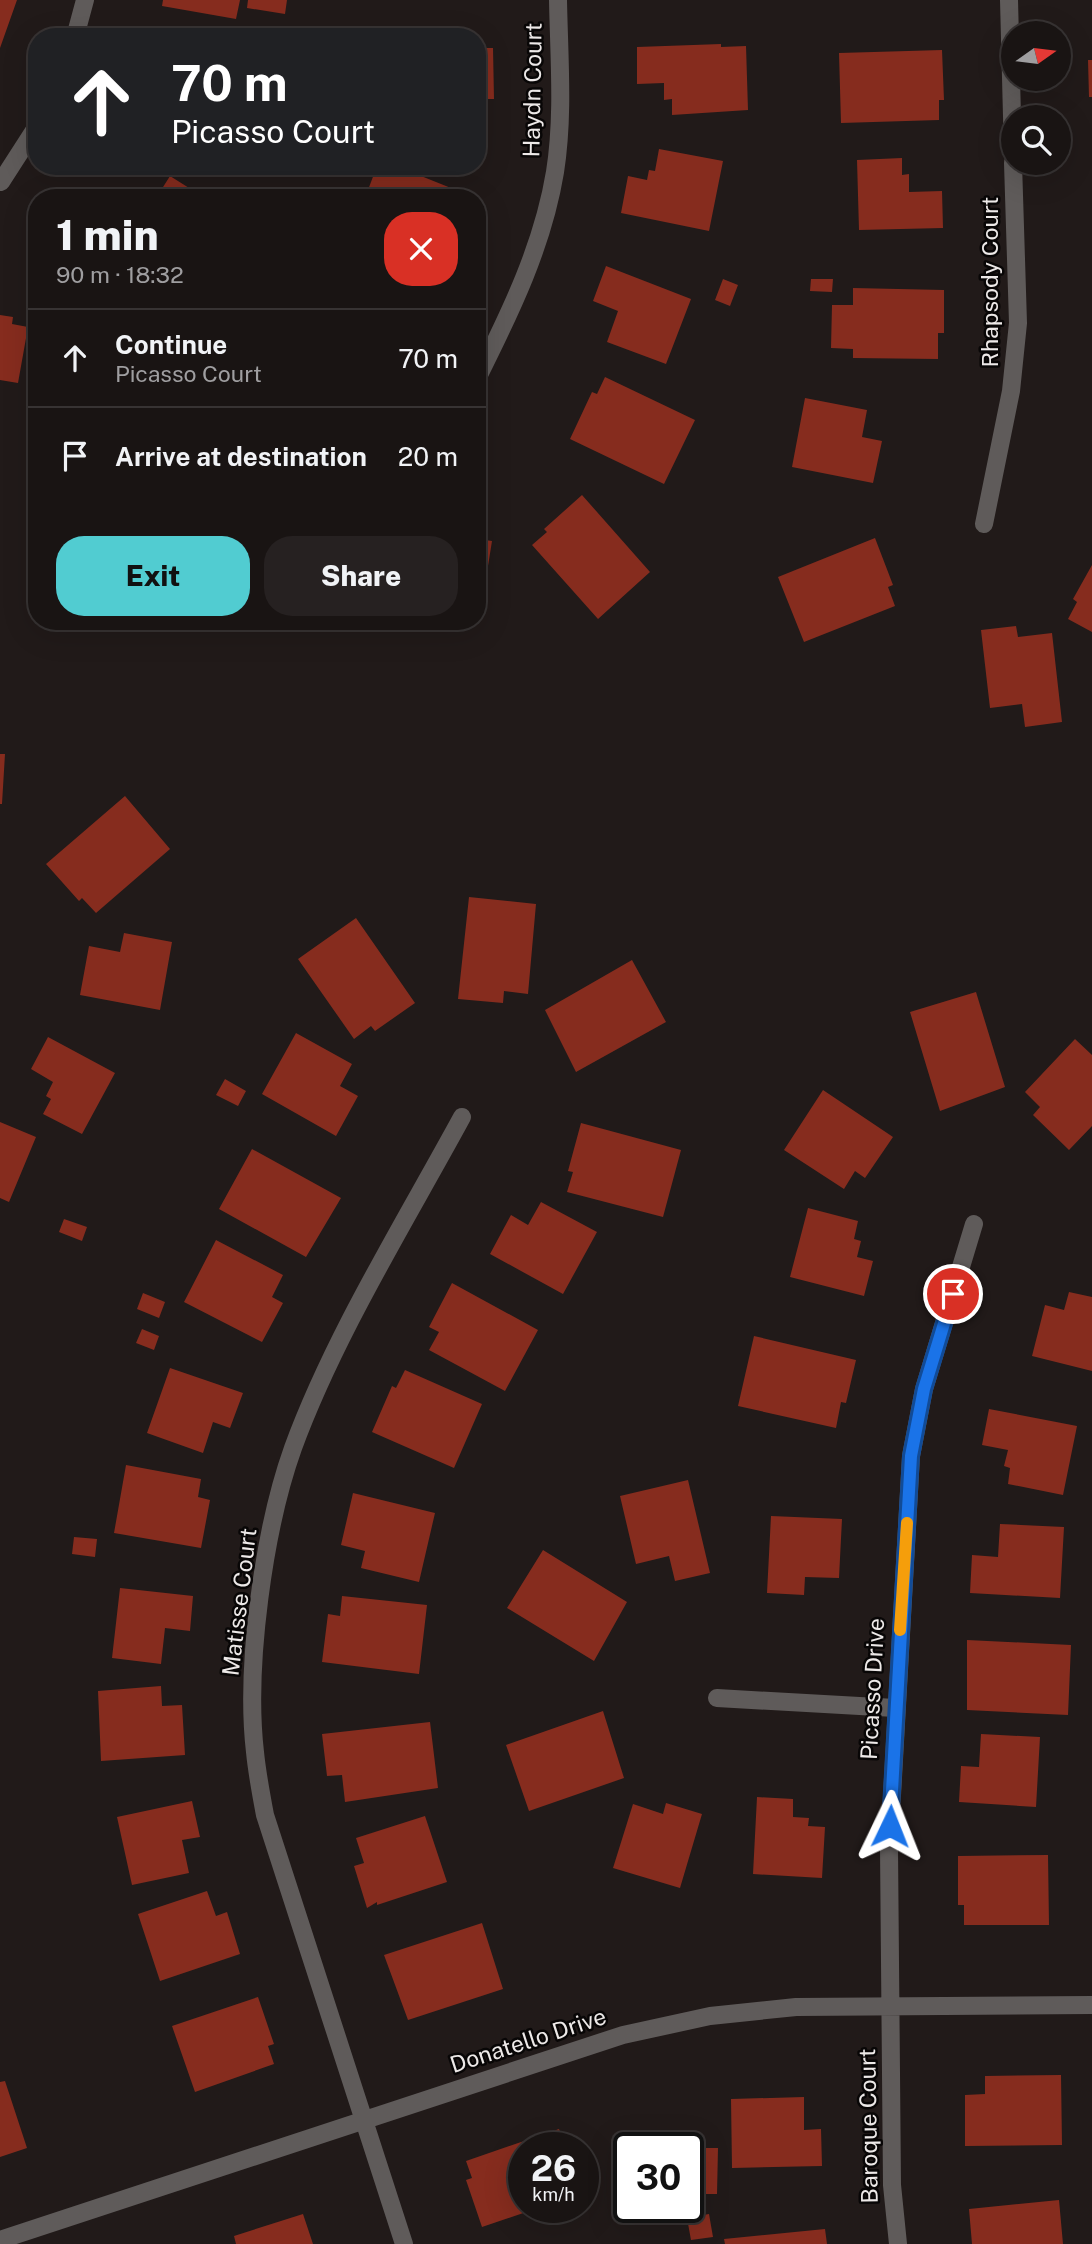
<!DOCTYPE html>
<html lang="en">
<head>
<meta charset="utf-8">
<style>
  :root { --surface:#191413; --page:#262121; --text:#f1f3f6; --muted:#9f9ea0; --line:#373333; --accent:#51ccd1 }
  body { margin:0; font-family:"Public Sans",sans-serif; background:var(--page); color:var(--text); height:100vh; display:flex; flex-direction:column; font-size:26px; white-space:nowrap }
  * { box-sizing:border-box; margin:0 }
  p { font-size:23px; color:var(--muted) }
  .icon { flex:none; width:38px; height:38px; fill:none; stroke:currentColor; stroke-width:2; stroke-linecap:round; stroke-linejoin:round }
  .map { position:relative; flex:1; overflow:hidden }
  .details { position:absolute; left:28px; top:189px; width:458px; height:441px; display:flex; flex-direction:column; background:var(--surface); border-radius:28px; box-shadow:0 7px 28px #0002,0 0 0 2px var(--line) }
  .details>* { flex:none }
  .top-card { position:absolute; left:28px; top:28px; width:458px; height:147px; border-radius:28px; box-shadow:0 7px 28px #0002,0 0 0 2px var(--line); background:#202124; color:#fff; overflow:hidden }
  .needle { width:46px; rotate:76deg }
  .tools { position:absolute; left:1001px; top:21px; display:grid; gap:14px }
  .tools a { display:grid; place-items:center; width:70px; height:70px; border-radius:50%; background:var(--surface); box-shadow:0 7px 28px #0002,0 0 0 2px var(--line); font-size:35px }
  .speed { position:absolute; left:508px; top:2132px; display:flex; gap:14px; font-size:35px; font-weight:700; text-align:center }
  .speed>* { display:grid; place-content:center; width:91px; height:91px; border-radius:50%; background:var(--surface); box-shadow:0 7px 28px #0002,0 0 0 2px var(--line); line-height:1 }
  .speed small { font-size:18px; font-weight:400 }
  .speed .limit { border:4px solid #111; border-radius:10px; background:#fff; color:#111 }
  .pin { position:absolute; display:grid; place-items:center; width:60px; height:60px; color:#fff; margin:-30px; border:4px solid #fff; border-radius:50%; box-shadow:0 2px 7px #0007 }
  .me { position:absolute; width:77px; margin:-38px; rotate:2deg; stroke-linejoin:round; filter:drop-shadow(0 0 5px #0008) }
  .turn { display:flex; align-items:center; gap:24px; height:147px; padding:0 28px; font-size:32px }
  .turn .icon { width:91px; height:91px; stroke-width:2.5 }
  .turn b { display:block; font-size:49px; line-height:60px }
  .round { display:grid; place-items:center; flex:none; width:74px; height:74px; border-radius:28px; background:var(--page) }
  .overview { display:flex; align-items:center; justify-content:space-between; height:119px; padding:0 28px }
  h1 { font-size:42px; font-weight:800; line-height:52px }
  .cta { display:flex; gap:14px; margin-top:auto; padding:14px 28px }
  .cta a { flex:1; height:80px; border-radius:28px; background:var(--accent); color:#111; font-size:28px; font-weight:800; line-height:80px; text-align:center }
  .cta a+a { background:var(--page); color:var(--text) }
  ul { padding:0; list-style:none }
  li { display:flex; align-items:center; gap:21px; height:98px; padding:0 28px; border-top:2px solid var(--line) }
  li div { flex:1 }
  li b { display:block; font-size:26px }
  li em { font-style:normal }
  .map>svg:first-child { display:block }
</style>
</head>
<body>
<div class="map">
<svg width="1092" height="2244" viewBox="0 0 1092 2244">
  <rect width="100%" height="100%" fill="#211a19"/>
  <path fill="#862c1e" d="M 0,0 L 17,0 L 0,48 Z
    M 163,0 L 240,0 L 236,19 L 162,6 Z
    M 248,0 L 287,0 L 285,14 L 247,8 Z
    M 721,44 L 721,47 L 746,46 L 748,110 L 672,115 L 672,99 L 664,100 L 664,83 L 637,84 L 637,47 Z
    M 478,48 L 493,48 L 494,99 L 480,99 L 481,119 L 478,119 Z
    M 942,50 L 944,100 L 939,100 L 939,120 L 841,123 L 839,53 Z
    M 1088,60 L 1092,60 L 1092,97 L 1089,97 Z
    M 659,149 L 723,161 L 709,231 L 621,213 L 628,176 L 647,180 L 649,170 L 655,171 Z
    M 902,158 L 902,175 L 909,174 L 909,192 L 942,191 L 943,228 L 859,230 L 857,160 Z
    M 377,166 L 396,166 L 476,198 L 365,198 Z
    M 170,176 L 205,198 L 149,198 L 153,192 L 158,195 Z
    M 606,266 L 691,299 L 666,364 L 607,342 L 618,311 L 593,301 Z
    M 723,279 L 738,285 L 730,306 L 715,300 Z
    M 811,279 L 833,279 L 832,292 L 810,291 Z
    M 853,288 L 944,290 L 944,333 L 938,333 L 938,359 L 853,358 L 853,349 L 831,348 L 832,305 L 853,305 Z
    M 0,315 L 13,317 L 12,324 L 28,327 L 18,383 L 0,380 Z
    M 605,377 L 695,420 L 664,484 L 570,439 L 592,392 L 597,394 Z
    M 805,398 L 867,410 L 862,437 L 882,441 L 873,483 L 792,467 Z
    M 582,495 L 650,572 L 598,619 L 532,545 L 547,532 L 544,529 Z
    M 875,538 L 893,585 L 888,587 L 895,606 L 804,642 L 778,577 Z
    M 478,539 L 492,541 L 483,597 L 478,596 Z
    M 1092,565 L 1092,632 L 1068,619 L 1077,602 L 1073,599 Z
    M 1016,626 L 1018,637 L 1052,633 L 1062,722 L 1025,727 L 1022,704 L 990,708 L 981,630 Z
    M 0,754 L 5,754 L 2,804 L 0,804 Z
    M 125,796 L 170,849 L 96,913 L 82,898 L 79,901 L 46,864 Z
    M 469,897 L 536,904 L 528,994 L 504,991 L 503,1003 L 458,999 Z
    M 356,918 L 415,1003 L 375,1031 L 371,1026 L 354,1039 L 298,959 Z
    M 124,933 L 172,942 L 160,1010 L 80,995 L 89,946 L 120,952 Z
    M 632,960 L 666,1022 L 576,1072 L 545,1010 Z
    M 976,992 L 1005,1087 L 940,1111 L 910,1012 Z
    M 296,1033 L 352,1064 L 340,1086 L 358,1096 L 336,1136 L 262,1094 Z
    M 48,1037 L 115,1073 L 82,1134 L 43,1114 L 51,1099 L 46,1096 L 53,1082 L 31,1069 Z
    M 1075,1039 L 1092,1055 L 1092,1126 L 1069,1150 L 1033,1115 L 1040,1107 L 1025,1092 Z
    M 225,1079 L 246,1091 L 238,1106 L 216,1095 Z
    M 823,1090 L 893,1137 L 865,1178 L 855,1171 L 844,1189 L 784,1150 Z
    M 0,1122 L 36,1137 L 9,1202 L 0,1198 Z
    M 581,1123 L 681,1150 L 663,1217 L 567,1192 L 573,1172 L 568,1171 Z
    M 252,1149 L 341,1198 L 306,1257 L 219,1209 Z
    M 541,1202 L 597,1232 L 563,1294 L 490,1254 L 511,1215 L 528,1225 Z
    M 808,1208 L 858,1221 L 854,1239 L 861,1241 L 857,1257 L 873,1261 L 864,1296 L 790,1277 Z
    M 64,1219 L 87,1227 L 82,1241 L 59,1232 Z
    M 216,1240 L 283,1275 L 272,1297 L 283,1303 L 262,1342 L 184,1302 Z
    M 452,1283 L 538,1330 L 505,1391 L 429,1350 L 439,1332 L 429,1327 Z
    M 1069,1292 L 1092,1297 L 1092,1371 L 1032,1356 L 1045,1305 L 1064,1310 Z
    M 143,1293 L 165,1302 L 159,1318 L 137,1309 Z
    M 142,1329 L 159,1336 L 154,1350 L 136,1343 Z
    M 754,1336 L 856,1360 L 846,1403 L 841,1402 L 836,1428 L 738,1406 Z
    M 170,1368 L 243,1393 L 230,1428 L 213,1422 L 203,1453 L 147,1433 Z
    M 405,1370 L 482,1404 L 454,1468 L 372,1432 L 392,1386 L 396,1388 Z
    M 989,1409 L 1077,1426 L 1063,1495 L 1008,1484 L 1010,1468 L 1004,1466 L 1008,1450 L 982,1445 Z
    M 126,1465 L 201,1479 L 198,1497 L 210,1500 L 201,1548 L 114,1533 Z
    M 688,1480 L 710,1573 L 675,1581 L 669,1556 L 636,1564 L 620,1496 Z
    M 353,1493 L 435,1513 L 419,1582 L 361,1568 L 365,1551 L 341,1545 Z
    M 771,1516 L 842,1519 L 839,1578 L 805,1577 L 804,1595 L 767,1593 Z
    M 1000,1524 L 1064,1527 L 1060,1598 L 970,1593 L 972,1555 L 998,1557 Z
    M 74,1537 L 97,1539 L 95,1557 L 72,1554 Z
    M 543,1550 L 627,1602 L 594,1661 L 507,1608 Z
    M 120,1588 L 193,1596 L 190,1631 L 165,1628 L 161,1664 L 112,1658 Z
    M 342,1596 L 427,1605 L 419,1674 L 322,1662 L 328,1614 L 340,1616 Z
    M 967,1640 L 1071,1645 L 1068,1715 L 967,1710 Z
    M 161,1686 L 162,1706 L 182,1705 L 185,1755 L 101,1761 L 98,1691 Z
    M 603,1711 L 624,1778 L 529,1811 L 506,1745 Z
    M 430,1722 L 438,1788 L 345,1802 L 342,1775 L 327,1776 L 322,1734 Z
    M 981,1734 L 1040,1737 L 1036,1807 L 959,1802 L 961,1766 L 979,1767 Z
    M 757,1797 L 793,1799 L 793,1817 L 809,1818 L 808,1826 L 825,1827 L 822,1878 L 753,1874 Z
    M 192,1801 L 200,1837 L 182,1840 L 189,1873 L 132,1885 L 117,1817 Z
    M 666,1803 L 702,1814 L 680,1888 L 613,1868 L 633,1804 L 663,1814 Z
    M 425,1816 L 447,1882 L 377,1905 L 377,1902 L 367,1908 L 354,1866 L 364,1863 L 356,1838 Z
    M 1048,1855 L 1049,1925 L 964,1925 L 964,1905 L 958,1905 L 958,1856 Z
    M 207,1891 L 216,1916 L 227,1912 L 240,1954 L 160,1981 L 138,1914 Z
    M 482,1923 L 503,1989 L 408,2020 L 384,1955 Z
    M 258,1997 L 274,2044 L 268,2046 L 274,2064 L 195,2092 L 172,2026 Z
    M 1061,2075 L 1062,2145 L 965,2146 L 965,2095 L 985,2094 L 985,2076 Z
    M 5,2081 L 27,2148 L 0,2157 L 0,2082 Z
    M 804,2097 L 804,2130 L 821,2129 L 822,2166 L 732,2168 L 731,2099 Z
    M 559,2129 L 565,2147 L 523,2147 L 523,2207 L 541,2207 L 482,2227 L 466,2180 L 472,2178 L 466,2161 Z
    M 688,2148 L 718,2148 L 717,2194 L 688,2194 Z
    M 1059,2200 L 1063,2244 L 972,2244 L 969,2209 Z
    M 303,2214 L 313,2244 L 236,2244 L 234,2236 Z
    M 709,2214 L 713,2237 L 691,2240 L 687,2218 Z
    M 825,2229 L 827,2244 L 725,2244 L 724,2239 Z"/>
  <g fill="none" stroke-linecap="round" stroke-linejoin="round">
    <path stroke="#5f5b5a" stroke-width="18" d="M 1009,0 L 1013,155
      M 75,37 L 85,0
      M 1,182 L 37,126
      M 478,377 C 511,311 543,245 555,172 C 564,115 559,57 558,0
      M 984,524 L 1011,391 L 1018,323 L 1013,163
      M 717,1698 L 895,1708
      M 0,2240 L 623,2035 L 710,2016 L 796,2007 L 1092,2005
      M 404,2244 L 265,1815 C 261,1794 257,1773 255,1752 C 245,1666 264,1529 293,1448 C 334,1336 405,1222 462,1117
      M 898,2244 L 892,2185 L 889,1849 L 911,1456 L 924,1389 L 974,1224"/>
  </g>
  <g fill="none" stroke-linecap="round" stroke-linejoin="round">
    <defs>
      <path id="route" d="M 890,1826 L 911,1456 L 924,1389 L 953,1294"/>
    </defs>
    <use href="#route" stroke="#114b97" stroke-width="18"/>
    <use href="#route" stroke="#1a73e8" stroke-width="12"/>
    <path stroke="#f59e0b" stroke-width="12" d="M 900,1630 L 907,1523"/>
  </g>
  <g text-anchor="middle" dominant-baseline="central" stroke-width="5" stroke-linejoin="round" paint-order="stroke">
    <g font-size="23" fill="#ede9e8" stroke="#080606">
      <text transform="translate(532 90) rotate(-89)">Haydn Court</text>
      <text transform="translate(989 282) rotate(-90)">Rhapsody Court</text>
      <text transform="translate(239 1602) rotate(-83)">Matisse Court</text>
      <text transform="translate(872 1689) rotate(-87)">Picasso Drive</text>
      <text transform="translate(528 2040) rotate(-18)">Donatello Drive</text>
      <text transform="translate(868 2126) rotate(-91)">Baroque Court</text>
    </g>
  </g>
</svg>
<div class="tools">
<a><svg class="needle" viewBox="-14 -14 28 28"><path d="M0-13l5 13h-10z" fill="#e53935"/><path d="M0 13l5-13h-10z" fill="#9f9ea0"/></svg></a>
<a><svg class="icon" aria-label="search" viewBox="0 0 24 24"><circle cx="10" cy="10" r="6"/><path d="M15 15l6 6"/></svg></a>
</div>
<div class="speed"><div>26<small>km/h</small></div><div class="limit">30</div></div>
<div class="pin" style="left:953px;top:1294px;background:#d93025"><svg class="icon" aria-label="arrive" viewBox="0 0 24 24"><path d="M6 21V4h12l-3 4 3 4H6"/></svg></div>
<svg class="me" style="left:890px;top:1826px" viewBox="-20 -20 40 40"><path d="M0-17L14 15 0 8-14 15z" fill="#1a73e8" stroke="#fff" stroke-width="4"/></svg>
<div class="top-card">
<div class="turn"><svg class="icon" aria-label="ahead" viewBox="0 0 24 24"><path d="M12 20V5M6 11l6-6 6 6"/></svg><div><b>70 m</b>Picasso Court</div></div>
</div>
<section class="details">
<div class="overview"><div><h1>1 min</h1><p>90 m · 18:32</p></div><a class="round" style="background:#d93025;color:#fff"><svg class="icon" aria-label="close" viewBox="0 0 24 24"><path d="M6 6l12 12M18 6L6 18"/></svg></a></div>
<ul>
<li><svg class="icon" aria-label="ahead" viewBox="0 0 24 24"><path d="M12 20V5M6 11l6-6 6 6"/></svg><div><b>Continue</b><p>Picasso Court</p></div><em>70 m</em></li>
<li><svg class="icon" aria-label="arrive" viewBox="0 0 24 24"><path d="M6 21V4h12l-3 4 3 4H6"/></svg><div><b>Arrive at destination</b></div><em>20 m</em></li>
</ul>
<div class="cta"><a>Exit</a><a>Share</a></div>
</section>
</div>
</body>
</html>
